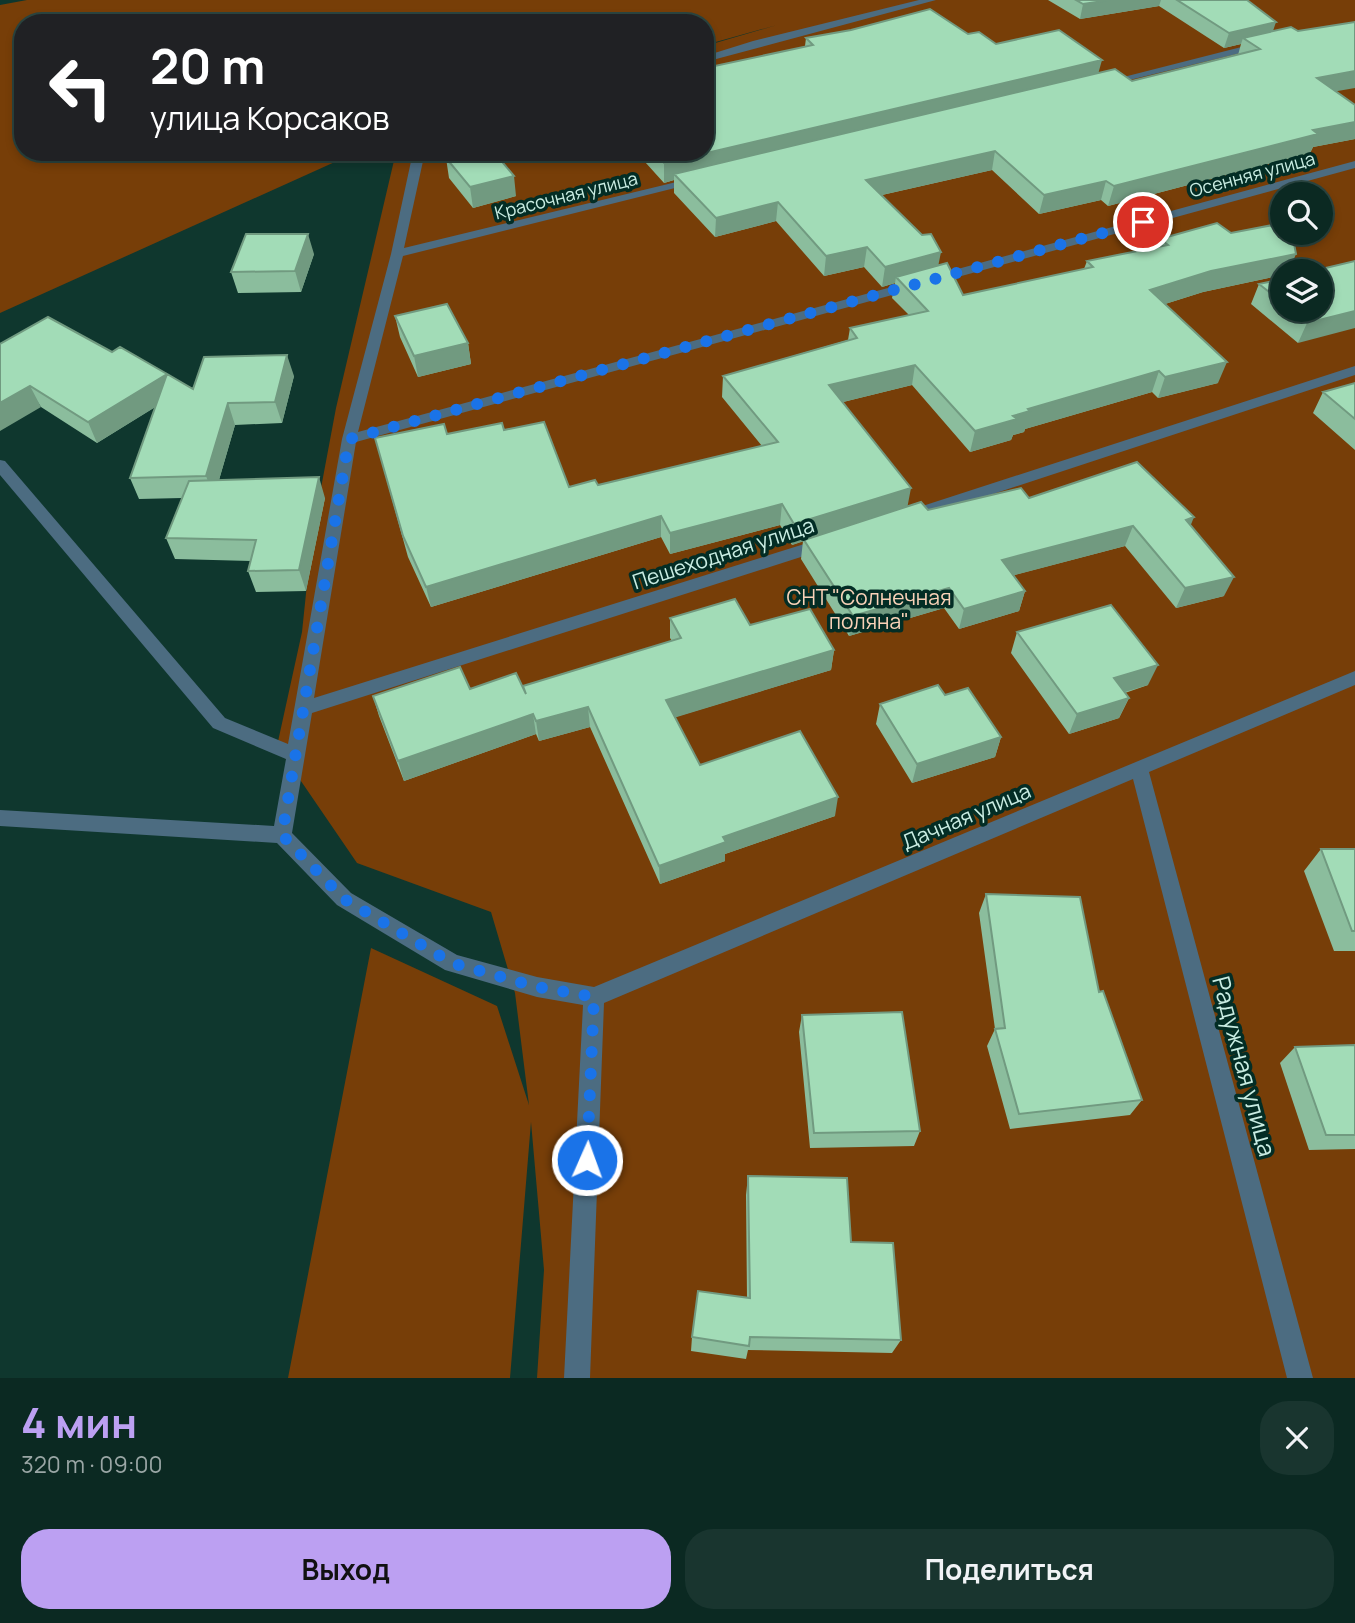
<!DOCTYPE html>
<html lang="ru">
<head>
<meta charset="utf-8">
<style>
  :root { --surface:#0b2922; --page:#19352f; --text:#f1f3f6; --muted:#9aa6a5; --line:#2b4540; --accent:#bca0f2 }
  body { margin:0; font-family:Manrope,sans-serif; background:var(--page); color:var(--text); height:100vh; display:flex; flex-direction:column; font-size:26px; white-space:nowrap }
  * { box-sizing:border-box; margin:0 }
  p { font-size:23px; color:var(--muted) }
  .icon { flex:none; width:38px; height:38px; fill:none; stroke:currentColor; stroke-width:2; stroke-linecap:round; stroke-linejoin:round }
  .map { position:relative; height:1378px; overflow:hidden }
  .details { display:flex; flex-direction:column; background:var(--surface); flex:1 }
  .details>* { flex:none }
  .hud { position:absolute; left:14px; top:14px; width:700px; height:147px; border-radius:28px; box-shadow:0 4px 10px #0003,0 0 0 2px var(--line); background:#202124; color:#fff; overflow:hidden }
  .tools { position:absolute; left:1270px; top:182px; display:grid; gap:14px }
  .tools a { display:grid; place-items:center; width:63px; height:63px; border-radius:50%; background:var(--surface); box-shadow:0 4px 10px #0003,0 0 0 2px var(--line); font-size:35px }
  .pin { position:absolute; display:grid; place-items:center; width:60px; height:60px; color:#fff; margin:-30px; border:4px solid #fff; border-radius:50%; box-shadow:0 2px 7px #0007 }
  .me { position:absolute; width:77px; margin:-38px; rotate:2deg; stroke-linejoin:round; filter:drop-shadow(0 0 5px #0008) }
  .turn { display:flex; align-items:center; gap:24px; height:147px; padding:0 21px; font-size:32px }
  .turn .icon { width:91px; height:91px; stroke-width:2.5 }
  .turn b { display:block; font-size:49px; line-height:60px }
  .round { display:grid; place-items:center; flex:none; width:74px; height:74px; border-radius:28px; background:var(--page) }
  .head { display:flex; align-items:center; justify-content:space-between; height:119px; padding:0 21px }
  h1 { font-size:42px; font-weight:700; line-height:52px; color:var(--accent) }
  .action { display:flex; gap:14px; margin-top:auto; padding:14px 21px }
  .action a { flex:1; height:80px; border-radius:28px; background:var(--accent); color:#111; font-size:28px; font-weight:700; line-height:80px; text-align:center }
  .action a+a { background:var(--page); color:var(--text) }
  .map>svg:first-child { display:block }
</style>
</head>
<body>
<div class="map">
<svg width="1355" height="1378" viewBox="0 0 1355 1378">
  <rect width="100%" height="100%" fill="#0f372e"/>
  <path fill="#773e08" fill-rule="evenodd" d="M 27,0 L 1355,0 L 1355,1378 L 537,1378 L 544,1270 L 531,1122 L 510,1378 L 288,1378 L 371,948 L 497,1006 L 529,1105 L 515,993 L 491,912 L 357,863 L 277,746 L 302,632 L 312,536 L 336,408 L 396,152 L 705,152 L 705,46 L 777,25 L 705,45 L 705,23 L 23,23 L 23,152 L 357,152 L 0,313 L 0,5 ZM 1283,194 L 1321,194 L 1321,233 L 1283,233 ZM 1283,271 L 1321,271 L 1321,310 L 1283,310 Z"/>
  <g fill="none" stroke-linecap="round" stroke-linejoin="round">
    <path fill="#4c6c81" fill-rule="evenodd" d="M 919,0 L 936,0 L 705,62 L 705,56 L 753,41 Z
      M 1261,42 L 1266,45 L 1265,47 L 1105,86 L 1100,83 Z
      M 413,152 L 425,152 L 404,248 L 697,177 L 703,181 L 403,256 L 358,432 L 1355,161 L 1355,168 L 356,442 L 314,698 L 817,540 L 823,538 L 831,544 L 829,548 L 312,713 L 292,833 L 351,893 L 457,955 L 537,977 L 594,987 L 1355,671 L 1355,685 L 1149,772 L 1313,1378 L 1287,1378 L 1133,779 L 604,1003 L 590,1378 L 564,1378 L 583,1005 L 537,997 L 445,970 L 337,905 L 277,843 L 0,826 L 0,810 L 274,826 L 286,759 L 213,728 L 0,475 L 0,460 L 5,461 L 225,718 L 288,744 L 342,439 L 391,254 Z
      M 1355,366 L 1355,375 L 914,520 L 909,521 L 901,516 L 904,512 Z"/>
  </g>
  <path fill="#8bbd9d" d="M 1048,0 L 1247,0 L 1273,31 L 1336,91 L 1355,105 L 1355,139 L 1313,147 L 1310,153 L 1108,206 L 1101,200 L 1039,214 L 992,170 L 882,195 L 963,295 L 1084,269 L 1087,261 L 1158,247 L 1160,239 L 1283,271 L 1283,275 L 1203,292 L 1165,304 L 1218,383 L 1158,398 L 1152,392 L 1025,429 L 1024,432 L 1013,435 L 1011,440 L 970,452 L 912,385 L 843,402 L 907,507 L 928,510 L 1029,498 L 1191,525 L 1224,596 L 1176,608 L 1125,546 L 1014,575 L 1025,591 L 1019,611 L 959,629 L 944,608 L 849,636 L 801,559 L 803,541 L 792,545 L 780,525 L 670,554 L 661,537 L 431,607 L 408,557 L 375,438 L 504,430 L 569,487 L 598,485 L 762,446 L 722,397 L 723,376 L 848,340 L 850,328 L 909,315 L 892,298 L 895,283 L 882,287 L 864,267 L 824,276 L 776,221 L 715,237 L 674,193 L 674,180 L 664,183 L 636,152 L 705,152 L 805,46 L 806,38 L 968,34 L 996,44 L 1132,81 L 1238,55 L 1241,44 L 1224,48 L 1159,6 L 1080,19 Z
    M 446,158 L 516,196 L 473,208 L 449,178 Z
    M 314,254 L 301,292 L 238,293 L 231,272 Z
    M 1283,279 L 1283,310 L 1321,310 L 1298,343 L 1251,304 L 1259,284 Z
    M 395,316 L 468,343 L 471,364 L 418,377 L 400,337 Z
    M 0,344 L 112,352 L 193,389 L 294,376 L 282,423 L 235,425 L 219,480 L 325,498 L 306,591 L 256,592 L 248,571 L 251,561 L 175,559 L 166,538 L 182,498 L 139,499 L 130,478 L 155,407 L 97,443 L 41,407 Z
    M 1355,383 L 1355,450 L 1313,413 L 1323,392 Z
    M 670,618 L 750,625 L 834,650 L 831,670 L 675,717 L 700,765 L 835,816 L 725,854 L 725,861 L 660,884 L 590,727 L 539,741 L 536,734 L 404,781 L 379,716 L 373,696 L 470,689 L 524,689 L 672,641 L 670,638 Z
    M 1017,632 L 1148,685 L 1125,693 L 1129,698 L 1119,718 L 1069,734 L 1011,653 Z
    M 945,695 L 1001,737 L 995,757 L 912,783 L 876,724 L 880,704 Z
    M 1321,849 L 1355,849 L 1355,951 L 1334,951 L 1304,871 Z
    M 986,894 L 1099,992 L 1142,1100 L 1130,1115 L 1010,1129 L 987,1046 L 995,1029 L 979,913 Z
    M 802,1015 L 920,1131 L 914,1146 L 810,1148 L 799,1032 Z
    M 1355,1045 L 1355,1149 L 1309,1150 L 1280,1063 L 1295,1047 Z
    M 748,1176 L 851,1242 L 901,1340 L 892,1353 L 748,1350 L 746,1359 L 691,1351 L 692,1337 L 747,1298 L 746,1195 Z"/>
  <path fill="#719a80" d="M 1110,0 L 1161,0 L 1159,6 L 1080,19 L 1083,4 Z
    M 1276,22 L 1271,37 L 1243,38 L 1241,44 L 1224,48 L 1229,33 Z
    M 1102,60 L 1097,78 L 674,174 L 674,180 L 664,183 L 664,163 Z
    M 1355,71 L 1355,88 L 1309,96 L 1317,78 Z
    M 1355,122 L 1355,139 L 1313,147 L 1310,153 L 1108,206 L 1114,186 L 1313,130 Z
    M 995,151 L 992,170 L 864,199 L 866,180 Z
    M 514,176 L 516,196 L 473,208 L 470,187 Z
    M 1106,181 L 1101,200 L 1039,214 L 1044,195 Z
    M 778,202 L 776,221 L 715,237 L 716,218 Z
    M 308,234 L 314,254 L 301,292 L 295,271 Z
    M 867,247 L 864,267 L 824,276 L 826,256 Z
    M 941,252 L 937,272 L 896,277 L 895,283 L 882,287 L 885,267 Z
    M 1296,254 L 1289,271 L 1283,271 L 1283,275 L 1203,292 L 1143,311 L 1150,290 L 1211,271 Z
    M 1355,311 L 1355,328 L 1298,343 L 1307,323 Z
    M 468,343 L 471,364 L 418,377 L 414,356 Z
    M 287,355 L 294,376 L 282,423 L 275,402 Z
    M 1227,362 L 1218,383 L 1158,398 L 1165,377 Z
    M 915,365 L 912,385 L 827,406 L 829,385 Z
    M 1159,371 L 1152,392 L 1025,429 L 1024,432 L 1013,435 L 1011,440 L 970,452 L 975,431 L 1028,409 Z
    M 167,374 L 175,395 L 97,443 L 88,422 Z
    M 30,386 L 41,407 L 0,431 L 0,403 Z
    M 228,403 L 235,425 L 214,497 L 206,476 Z
    M 319,477 L 325,498 L 306,591 L 299,570 Z
    M 911,488 L 907,509 L 792,545 L 794,524 Z
    M 782,504 L 780,525 L 670,554 L 670,533 Z
    M 661,516 L 661,537 L 431,607 L 426,587 Z
    M 1194,517 L 1186,537 L 1186,520 Z
    M 1133,526 L 1125,546 L 996,580 L 1002,560 Z
    M 1234,577 L 1224,596 L 1176,608 L 1185,588 Z
    M 949,588 L 944,608 L 849,636 L 853,616 Z
    M 1025,591 L 1019,611 L 959,629 L 964,609 Z
    M 834,650 L 831,670 L 667,720 L 666,700 Z
    M 1158,665 L 1148,685 L 1105,698 L 1114,678 Z
    M 1129,698 L 1119,718 L 1069,734 L 1077,714 Z
    M 588,707 L 590,727 L 539,741 L 536,721 Z
    M 533,714 L 536,734 L 404,781 L 398,761 Z
    M 1001,737 L 995,757 L 912,783 L 917,764 Z
    M 838,797 L 835,816 L 725,854 L 725,861 L 660,884 L 659,866 L 723,837 Z"/>
  <path fill="#a2dcb7" stroke="#719a80" stroke-width="2" d="M 1076,0 L 1110,0 L 1083,4 Z
    M 1177,0 L 1247,0 L 1276,22 L 1229,33 Z
    M 930,9 L 968,34 L 979,32 L 996,44 L 1059,30 L 1102,60 L 664,163 L 654,152 L 705,152 L 705,68 L 813,45 L 806,38 L 851,30 Z
    M 1355,22 L 1355,71 L 1317,78 L 1355,105 L 1355,122 L 1313,130 L 1318,134 L 1114,186 L 1106,181 L 1044,195 L 995,151 L 866,180 L 922,235 L 931,234 L 941,252 L 885,267 L 867,247 L 826,256 L 778,202 L 716,218 L 674,174 L 1115,69 L 1132,81 L 1260,49 L 1243,38 L 1291,27 L 1298,31 Z
    M 468,152 L 494,152 L 514,176 L 470,187 L 446,158 Z
    M 1217,223 L 1231,233 L 1283,223 L 1283,233 L 1292,233 L 1296,254 L 1211,271 L 1150,290 L 1227,362 L 1165,377 L 1159,371 L 1028,409 L 1030,411 L 1013,416 L 1017,419 L 975,431 L 915,365 L 829,385 L 911,488 L 794,524 L 782,504 L 670,533 L 661,516 L 426,587 L 403,536 L 375,438 L 444,424 L 447,434 L 502,423 L 504,430 L 544,422 L 569,487 L 595,480 L 598,485 L 778,442 L 723,376 L 857,338 L 850,328 L 928,311 L 896,277 L 947,263 L 963,295 L 1093,267 L 1087,261 L 1168,245 L 1160,239 Z
    M 246,234 L 308,234 L 295,271 L 231,272 Z
    M 1355,261 L 1355,311 L 1307,323 L 1291,310 L 1321,310 L 1321,271 L 1313,271 Z
    M 1283,279 L 1283,303 L 1259,284 Z
    M 447,304 L 468,343 L 414,356 L 395,316 Z
    M 48,317 L 112,352 L 120,347 L 167,374 L 88,422 L 30,386 L 0,403 L 0,344 Z
    M 287,355 L 275,402 L 228,403 L 206,476 L 130,478 L 167,374 L 193,389 L 204,357 Z
    M 1355,383 L 1355,419 L 1323,392 Z
    M 1137,462 L 1194,517 L 1186,520 L 1234,577 L 1185,588 L 1133,526 L 1002,560 L 1025,591 L 964,609 L 949,588 L 853,616 L 804,540 L 921,502 L 928,510 L 1021,488 L 1029,498 Z
    M 319,477 L 299,570 L 248,571 L 256,540 L 166,538 L 189,481 Z
    M 735,599 L 750,625 L 810,609 L 834,650 L 666,700 L 700,765 L 800,731 L 838,797 L 723,837 L 726,842 L 659,866 L 588,707 L 536,721 L 533,714 L 398,761 L 373,696 L 460,667 L 470,689 L 516,673 L 526,694 L 523,686 L 681,638 L 670,618 Z
    M 1111,605 L 1158,665 L 1114,678 L 1129,698 L 1077,714 L 1017,632 Z
    M 938,685 L 945,695 L 968,688 L 1001,737 L 917,764 L 880,704 Z
    M 1321,849 L 1355,849 L 1355,931 L 1352,931 Z
    M 986,894 L 1080,897 L 1099,992 L 1103,991 L 1142,1100 L 1019,1114 L 995,1029 L 1005,1028 Z
    M 902,1012 L 920,1131 L 814,1133 L 802,1015 Z
    M 1355,1045 L 1355,1135 L 1326,1135 L 1295,1047 Z
    M 748,1176 L 847,1178 L 851,1242 L 893,1243 L 901,1340 L 750,1337 L 749,1346 L 692,1337 L 698,1291 L 750,1298 Z"/>
  <g fill="none" stroke-linecap="round" stroke-linejoin="round">
    <path stroke="#1a73e8" stroke-width="12" stroke-dasharray="0 21.6" d="M 587,1160 L 594,997 L 537,987 L 452,963 L 344,899 L 282,835 L 349,439 L 1143,222"/>
  </g>
  <g text-anchor="middle" dominant-baseline="central" stroke-width="7" stroke-linejoin="round" paint-order="stroke">
    <g font-size="18" fill="#caede3" stroke="#032d25">
      <text transform="translate(1252 174) rotate(-15)">Осенняя улица</text>
      <text transform="translate(566 195) rotate(-14)">Красочная улица</text>
    </g>
    <g font-size="21" fill="#caede3" stroke="#032d25">
      <text transform="translate(723 553) rotate(-18)">Пешеходная улица</text>
      <text transform="translate(966 816) rotate(-23)">Дачная улица</text>
    </g>
    <g font-size="21" fill="#f9d2b8" stroke="#032d25">
      <text x="869" y="597">СНТ "Солнечная<tspan x="869" dy="24">поляна"</tspan></text>
    </g>
    <g font-size="24" fill="#caede3" stroke="#032d25">
      <text transform="translate(1245 1066) rotate(75)">Радужная улица</text>
    </g>
  </g>
</svg>
<div class="tools">
<a><svg class="icon" aria-label="search" viewBox="0 0 24 24"><circle cx="10" cy="10" r="6"/><path d="M15 15l6 6"/></svg></a>
<a><svg class="icon" aria-label="layers" viewBox="0 0 24 24"><path d="M12 4l9 5-9 5-9-5zM3 14l9 5 9-5"/></svg></a>
</div>
<div class="pin" style="left:1143px;top:222px;background:#d93025"><svg class="icon" aria-label="arrive" viewBox="0 0 24 24"><path d="M6 21V4h12l-3 4 3 4H6"/></svg></div>
<svg class="me" style="left:587px;top:1160px" viewBox="-20 -20 40 40"><circle r="17" fill="#1a73e8" stroke="#fff" stroke-width="3"/><path d="M0-11L8 9 0 5-8 9z" fill="#fff"/></svg>
<div class="hud">
<div class="turn"><svg class="icon" aria-label="left" viewBox="0 0 24 24"><path d="M17 20v-9H6M10 6l-5 5 5 5"/></svg><div><b>20 m</b>улица Корсаков</div></div>
</div>
</div>
<section class="details">
<div class="head"><div><h1>4 мин</h1><p>320 m · 09:00</p></div><a class="round"><svg class="icon" aria-label="close" viewBox="0 0 24 24"><path d="M6 6l12 12M18 6L6 18"/></svg></a></div>
<div class="action"><a>Выход</a><a>Поделиться</a></div>
</section>
</body>
</html>
